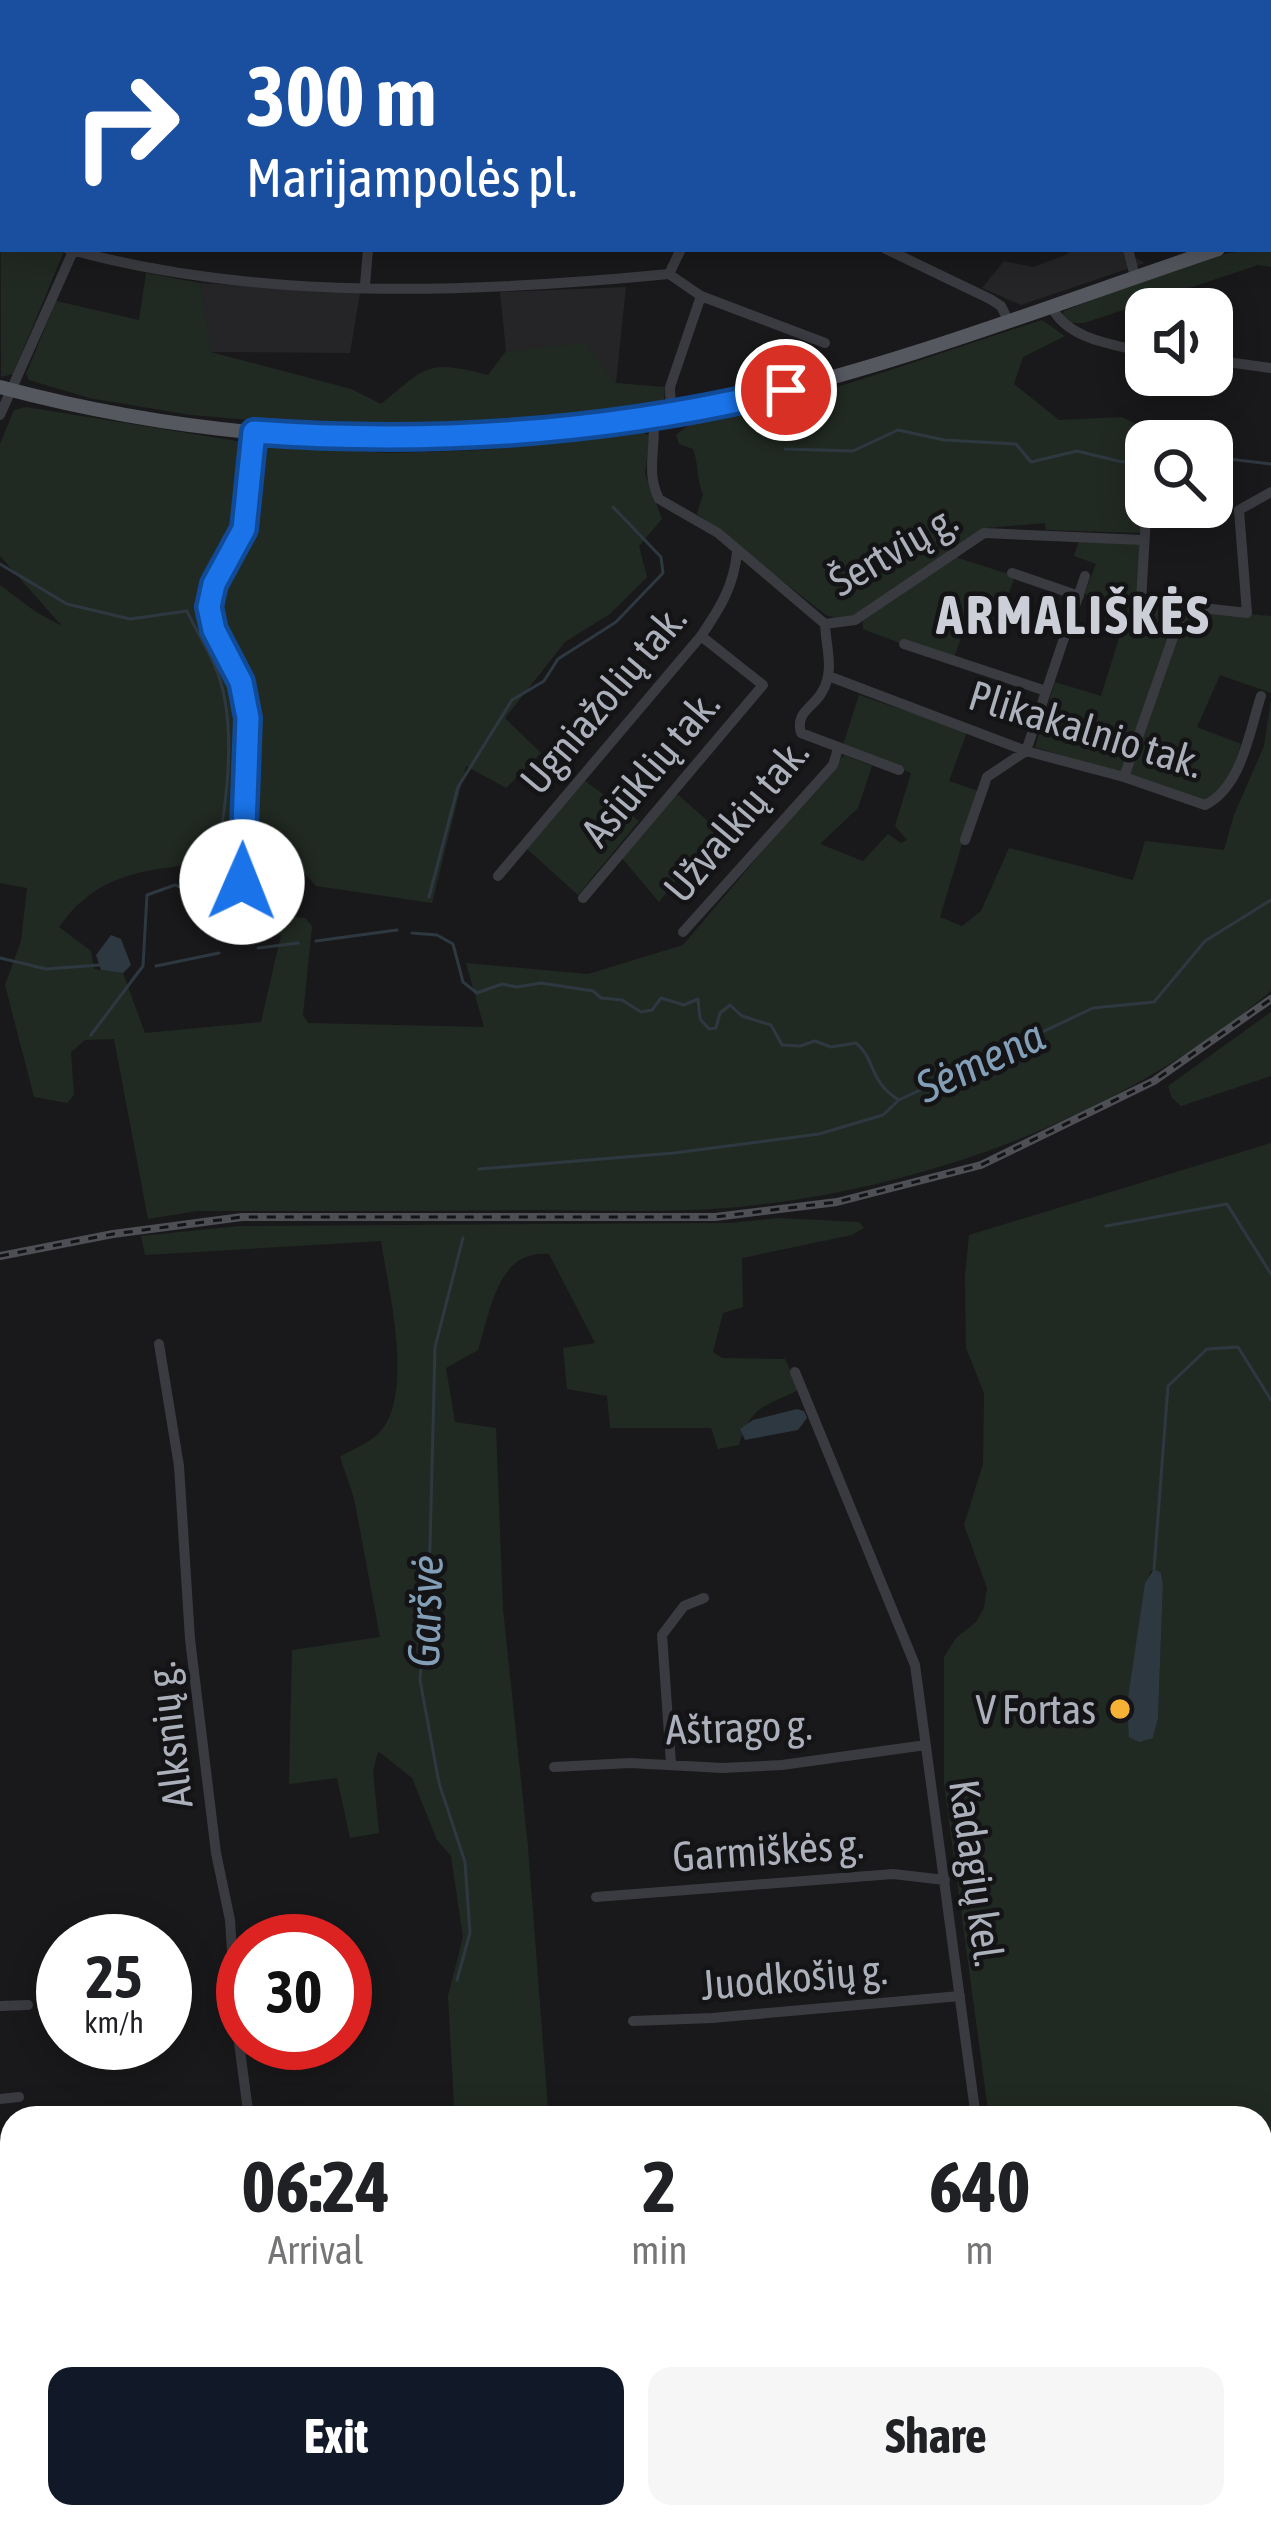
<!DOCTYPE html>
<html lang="en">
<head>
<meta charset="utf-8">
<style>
  :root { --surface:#fff; --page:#f6f6f6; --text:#202124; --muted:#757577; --accent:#111827 }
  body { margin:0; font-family:"Asap Condensed",sans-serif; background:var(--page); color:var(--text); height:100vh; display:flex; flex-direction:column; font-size:45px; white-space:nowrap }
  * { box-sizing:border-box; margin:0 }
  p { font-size:39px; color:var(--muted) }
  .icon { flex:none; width:66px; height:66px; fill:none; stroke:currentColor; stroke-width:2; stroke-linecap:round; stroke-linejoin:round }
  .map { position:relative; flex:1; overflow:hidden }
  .details { position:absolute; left:0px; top:2106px; width:1272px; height:423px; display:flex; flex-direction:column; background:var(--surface); border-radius:36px 36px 0 0; box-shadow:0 6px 30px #0003 }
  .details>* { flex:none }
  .guide { position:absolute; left:0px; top:0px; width:1272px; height:252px; box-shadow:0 6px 30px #0003; background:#1a4fa0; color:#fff; overflow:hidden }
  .fabs { position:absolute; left:1125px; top:288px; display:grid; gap:24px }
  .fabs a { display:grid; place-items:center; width:108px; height:108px; border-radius:24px; background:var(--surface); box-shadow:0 6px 30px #0003; font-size:60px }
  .speed { position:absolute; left:36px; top:1914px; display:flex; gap:24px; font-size:60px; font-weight:700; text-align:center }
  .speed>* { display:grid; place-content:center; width:156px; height:156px; border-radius:50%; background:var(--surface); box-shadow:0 6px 30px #0003; line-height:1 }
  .speed small { font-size:30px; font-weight:400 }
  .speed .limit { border:18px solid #d22; background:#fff; color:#111 }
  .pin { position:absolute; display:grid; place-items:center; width:102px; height:102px; color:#fff; margin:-51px; border:6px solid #fff; border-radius:50%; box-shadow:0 3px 12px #0007 }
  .me { position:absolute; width:132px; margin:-66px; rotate:1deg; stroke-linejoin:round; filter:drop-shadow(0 0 9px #0008) }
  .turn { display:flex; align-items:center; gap:42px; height:252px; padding:0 48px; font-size:54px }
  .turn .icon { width:156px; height:156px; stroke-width:2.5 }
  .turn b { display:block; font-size:84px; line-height:102px }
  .eta { display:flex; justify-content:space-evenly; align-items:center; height:204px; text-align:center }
  .eta b { font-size:72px; font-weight:700; line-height:84px }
  .action { display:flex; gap:24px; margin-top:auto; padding:24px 48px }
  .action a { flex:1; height:138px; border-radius:24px; background:var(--accent); color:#fff; font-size:48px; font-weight:700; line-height:138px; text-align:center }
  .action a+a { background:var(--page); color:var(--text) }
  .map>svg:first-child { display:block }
</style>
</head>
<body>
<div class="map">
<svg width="1271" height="2527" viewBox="0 0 1271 2527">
  <rect width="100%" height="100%" fill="#19191b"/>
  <path fill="#252528" d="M 1068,249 L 1131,249 L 1135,258 L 1145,263 L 1021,305 L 982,288 L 1004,261 L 1033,267 L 1068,254 Z
    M 200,283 L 360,293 L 350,353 L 210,352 Z
    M 626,287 L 616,383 L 585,344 L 506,351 L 500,292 Z"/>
  <path fill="#212a22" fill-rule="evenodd" d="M 0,0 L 135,0 L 3,3 L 3,249 L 65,249 L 13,374 L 1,377 Z
    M 1271,239 L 1271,267 L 1258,265 L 1084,323 L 1072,323 L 1062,317 L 1064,311 C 1126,288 1204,249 1269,249 Z
    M 146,273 L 200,283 L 211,352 L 351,389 L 381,404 C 427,366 427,359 488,375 L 506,351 L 585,343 L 616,383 L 665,387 L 664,401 L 660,404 L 504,426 L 334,427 L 191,415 L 89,398 L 29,380 L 26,374 L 56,301 L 139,320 Z
    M 1042,320 L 1065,336 L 1023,357 L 1014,384 L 1059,420 L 1122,417 L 1160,436 L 1161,441 L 1146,441 L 1146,507 L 1169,508 L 1144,509 L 1140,533 L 1046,530 L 1045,523 L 986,528 L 856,615 L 838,619 L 826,615 L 697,514 L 703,494 C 696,478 699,465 693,449 L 679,444 L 676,435 C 706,407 762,409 801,398 C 882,374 961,346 1042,320 Z
    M 26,407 L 243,442 L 247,449 L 245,503 L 233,542 L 201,602 C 207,637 228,664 239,698 L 235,881 L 230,894 L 212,897 L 189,865 C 133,871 93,879 59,927 L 91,951 L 94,969 L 123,973 L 145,1033 L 261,1022 L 281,935 L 242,930 L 255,913 L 305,918 L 312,926 L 303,1015 L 308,1023 L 484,1027 L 466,963 L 588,974 L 683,945 L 844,755 L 872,766 L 858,808 L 820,844 L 863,861 L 888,834 L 901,843 L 907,840 L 895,826 L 911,773 L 843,745 L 859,695 L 967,732 L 949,781 L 978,791 L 940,917 L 962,926 L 981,911 L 1009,848 L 1133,880 L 1145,841 L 1224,850 L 1234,815 L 1264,746 L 1271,700 L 1271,991 C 1121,1117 921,1191 727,1208 C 664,1213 599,1210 535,1210 C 422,1211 310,1211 197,1211 L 148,1219 L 114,1039 L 85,1040 L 71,1052 L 74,1095 L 67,1103 L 34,1097 L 5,985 L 21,941 L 27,888 L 0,883 L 0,585 L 36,612 L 62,626 L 0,556 L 0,444 L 14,410 Z
    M 639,431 L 650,436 L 645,474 L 662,519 L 639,546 L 647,577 L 610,614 L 565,642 L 505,718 L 541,753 L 506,788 L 466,766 L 432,903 L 316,886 L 306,875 L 259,879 L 250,868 L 253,728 L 250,698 L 217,620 L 214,600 L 243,544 L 255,510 L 259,452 L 268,446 L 390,453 L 482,450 Z
    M 1079,541 L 1141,543 L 1140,604 L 1271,616 L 1271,693 L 1220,675 L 1197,727 L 1241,744 C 1234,767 1227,790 1205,802 L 1035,747 L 1055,682 L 1101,696 L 1128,609 L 1084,594 L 1096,564 L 1074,556 Z
    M 955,557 L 1015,576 L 998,623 L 970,613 L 952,663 L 863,629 L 863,621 Z
    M 584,780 L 639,821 L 578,895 L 526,848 Z
    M 677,794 L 717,829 L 659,902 L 621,857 Z
    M 1271,1012 L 1271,1076 L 1181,1106 L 1172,1098 L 1168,1086 Z
    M 1271,1143 L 1271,2206 L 1260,2207 L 1260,2118 L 989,2118 L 944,1784 L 944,1657 L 956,1638 L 976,1622 L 984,1608 L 987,1588 L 964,1525 L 983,1464 L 984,1393 L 966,1348 L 965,1276 L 969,1235 ZM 1150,1571 L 1161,1573 L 1163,1584 L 1158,1718 L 1153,1738 L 1127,1705 Z
    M 779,1218 L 859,1222 L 864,1228 L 852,1235 L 742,1258 L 743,1307 L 723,1313 L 713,1352 L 722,1358 L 785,1359 L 799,1390 C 762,1407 751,1407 739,1445 L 718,1449 L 711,1428 L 610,1428 L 607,1396 L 567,1389 L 563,1348 L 595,1343 L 549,1254 C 497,1249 491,1311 478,1350 L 446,1368 L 455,1422 L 496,1428 L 503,1609 L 528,1847 L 548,2109 L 459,2118 L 454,2105 L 448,1996 L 463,1937 L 451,1856 L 437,1840 L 412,1778 L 378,1751 L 373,1771 L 379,1833 L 350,1838 L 337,1778 L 289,1784 L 292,1650 L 380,1637 L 354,1498 L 340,1457 C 351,1450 371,1442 380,1432 C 415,1392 388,1289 381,1241 L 145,1255 L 141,1236 L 239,1226 L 729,1223 Z
    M 901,2517 L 1221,2517 L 1231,2527 L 1128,2527 L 1114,2520 L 1109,2527 L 963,2527 L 959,2523 L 903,2527 Z"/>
  <path fill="#2e3840" d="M 111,935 L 121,939 L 131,965 L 123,973 L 101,970 L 96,955 Z
    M 797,1409 L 804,1411 L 807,1418 L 798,1430 L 745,1440 L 740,1429 L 753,1420 Z
    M 1154,1569 L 1161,1573 L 1163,1584 L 1158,1718 L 1153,1738 L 1139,1742 L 1129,1737 L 1127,1705 L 1145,1583 Z"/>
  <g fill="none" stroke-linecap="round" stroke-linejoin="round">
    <path stroke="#2e3840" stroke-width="3" d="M 510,3 L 512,0
      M 785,449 L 853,451 L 898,430 L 944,440 L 1016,444 L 1031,462 L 1077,451 L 1122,462 L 1146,457
      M 1212,457 L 1271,464
      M 0,564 L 67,604 L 130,619 L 187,611 C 196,631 209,650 217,671 C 241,733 223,835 207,898 L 175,885 L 147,895 L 143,966 L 91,1035
      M 429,897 L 458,787 L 512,700 L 544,681 L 558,659 L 616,622 L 663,573 L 661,557 L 613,507
      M 412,933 L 437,935 L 453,944 L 463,982 L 477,993 L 502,984 L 517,987 L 541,983 L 593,991 L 601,998 L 622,1000 L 641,1012 L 652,1010 L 661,998 L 684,1005 L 698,999 L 700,1019 L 709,1029 L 716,1028 L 720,1013 L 730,1005 L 742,1016 L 771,1025 L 782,1045 L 800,1046 L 815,1041 L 831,1047 L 856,1043 C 876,1059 868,1081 899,1100 L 1093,1008 L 1154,1002 L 1205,941 L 1271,900
      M 316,941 L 397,930
      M 258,948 L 298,943
      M 0,958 L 46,969 L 99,965
      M 156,966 L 219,953
      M 479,1169 L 674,1153 L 819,1134 L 883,1115 L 899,1100
      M 1106,1226 L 1227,1204 L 1271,1274
      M 1154,1569 L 1168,1386 L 1207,1349 L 1238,1347 L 1271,1400
      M 457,1980 L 470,1933 L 465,1862 L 439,1783 L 420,1680 L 430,1547 L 435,1347 L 463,1238"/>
    <path stroke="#3a3b40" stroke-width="10" d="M 359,0 L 379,3
      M 151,3 L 152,0
      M 292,3 L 292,0
      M 685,3 L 689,0
      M 795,3 L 796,0
      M 915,3 L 916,0
      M 1162,3 L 1162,0
      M 0,229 L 3,230
      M 68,249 C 258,302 474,293 669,274
      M 681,249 L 669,274 L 701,296 L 825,343
      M 886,249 L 990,299 L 1001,306 L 1008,320
      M 1128,249 L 1135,277
      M 365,285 L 368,249
      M 1051,305 C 1065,339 1114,345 1146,352
      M 1212,360 L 1271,368
      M 0,415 L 74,249
      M 671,415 L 670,387 L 701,296
      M 653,418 C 657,447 645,471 659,499 L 718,533 L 825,624 L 855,620 L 984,533 L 1143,540
      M 1146,517 L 1141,601 L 1247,613 L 1239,510 L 1271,492
      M 1012,573 L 1079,596
      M 825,624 C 826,648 835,671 822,692 C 813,708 795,712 801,733 L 899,770
      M 904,644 L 1046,691
      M 831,677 L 1026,751 L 1124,777 L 1205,805 C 1242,787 1249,732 1261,696
      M 1124,777 L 1184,606
      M 965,840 L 987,777 L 1026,751 L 1085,576
      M 498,876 L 701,636 C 720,608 734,586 737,552
      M 583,898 L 763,685 L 701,636
      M 226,929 L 242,882 L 248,718 L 240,682 L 215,630 L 209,607 L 214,584 L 244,529 L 254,432
      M 683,932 L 833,765 L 838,749
      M 159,1344 L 179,1466 L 190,1639 L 216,1853 L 230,1920 L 237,2028 L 249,2118
      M 795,1372 L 915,1665 L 976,2118
      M 671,1763 L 662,1635 L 684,1606 L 704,1598
      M 554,1767 L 630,1763 L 723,1768 L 782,1765 L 926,1745
      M 596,1897 L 893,1874 L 945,1880
      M 0,2006 L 28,2005
      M 633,2021 L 712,2018 L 960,1996
      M 0,2099 L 19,2097
      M 0,2198 L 12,2197
      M 1260,2215 L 1271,2214
      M 0,2345 L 12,2343
      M 599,2517 L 600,2527"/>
    <path stroke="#565860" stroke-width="14" d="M 1269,232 L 1271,231
      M 0,387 C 235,450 493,457 731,403 C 897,366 1057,303 1218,249"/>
    <defs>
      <path id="rail" d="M 0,1256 L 113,1234 L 242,1217 L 715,1217 L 837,1202 L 981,1165 L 1154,1081 L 1271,999"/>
    </defs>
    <use href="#rail" stroke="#4d4f55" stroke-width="8"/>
    <use href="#rail" stroke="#141416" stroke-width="3" stroke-dasharray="9" stroke-linecap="butt"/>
  </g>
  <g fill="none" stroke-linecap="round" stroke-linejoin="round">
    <defs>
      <path id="route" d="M 242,882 L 248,718 L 241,682 L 214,630 L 209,607 L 214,584 L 244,529 L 254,432 C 433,445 610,433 786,390"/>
    </defs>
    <use href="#route" stroke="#114b97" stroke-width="30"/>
    <use href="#route" stroke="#1a73e8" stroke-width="21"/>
  </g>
  <circle fill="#f7b235" stroke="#141416" stroke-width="4.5" cx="1120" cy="1709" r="12"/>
  <g text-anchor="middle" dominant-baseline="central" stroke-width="9" stroke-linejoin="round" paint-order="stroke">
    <g font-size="42" fill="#abb0bb" stroke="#141416">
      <text transform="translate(893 550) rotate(-30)">Šertvių g.</text>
      <text transform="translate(603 699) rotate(-50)">Ugniažolių tak.</text>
      <text transform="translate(1086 729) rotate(17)">Plikakalnio tak.</text>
      <text transform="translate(650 768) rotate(-50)">Asiūklių tak.</text>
      <text transform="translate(736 820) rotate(-50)">Užvalkių tak.</text>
      <text transform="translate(739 1727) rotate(-2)">Aštrago g.</text>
      <text transform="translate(169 1735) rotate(-97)">Alksnių g.</text>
      <text transform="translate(768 1850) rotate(-4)">Garmiškės g.</text>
      <text transform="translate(977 1873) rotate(82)">Kadagių kel.</text>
      <text transform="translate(794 1977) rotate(-5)">Juodkošių g.</text>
    </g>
    <g font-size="42" fill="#abb0bb" stroke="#141416" text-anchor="end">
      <text x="1096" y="1709">V Fortas</text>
    </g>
    <g font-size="45" font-style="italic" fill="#829fb7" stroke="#141416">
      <text transform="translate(980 1061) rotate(-25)">Sėmena</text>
      <text transform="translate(425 1611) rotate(-88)">Garšvė</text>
    </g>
    <g font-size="54" font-weight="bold" letter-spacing="3" fill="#cccfd7" stroke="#141416">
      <text x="1074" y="614">ARMALIŠKĖS</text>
    </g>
  </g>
</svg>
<div class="fabs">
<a><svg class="icon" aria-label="sound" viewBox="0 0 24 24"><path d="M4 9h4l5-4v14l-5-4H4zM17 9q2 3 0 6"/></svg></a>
<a><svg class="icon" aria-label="search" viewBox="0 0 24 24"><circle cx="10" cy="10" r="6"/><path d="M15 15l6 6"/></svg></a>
</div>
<div class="speed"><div>25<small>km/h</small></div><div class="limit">30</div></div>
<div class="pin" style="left:786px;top:390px;background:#d93025"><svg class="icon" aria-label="arrive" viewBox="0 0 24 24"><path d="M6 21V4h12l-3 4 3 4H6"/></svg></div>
<svg class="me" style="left:242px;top:882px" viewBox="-20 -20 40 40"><circle r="19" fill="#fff"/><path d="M0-13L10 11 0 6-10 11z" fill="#1a73e8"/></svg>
<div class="guide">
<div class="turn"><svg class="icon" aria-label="right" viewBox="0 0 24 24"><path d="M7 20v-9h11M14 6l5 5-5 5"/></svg><div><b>300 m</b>Marijampolės pl.</div></div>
</div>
<section class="details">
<div class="eta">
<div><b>06:24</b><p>Arrival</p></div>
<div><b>2</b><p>min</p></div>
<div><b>640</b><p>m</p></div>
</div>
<div class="action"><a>Exit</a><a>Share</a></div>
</section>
</div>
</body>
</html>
